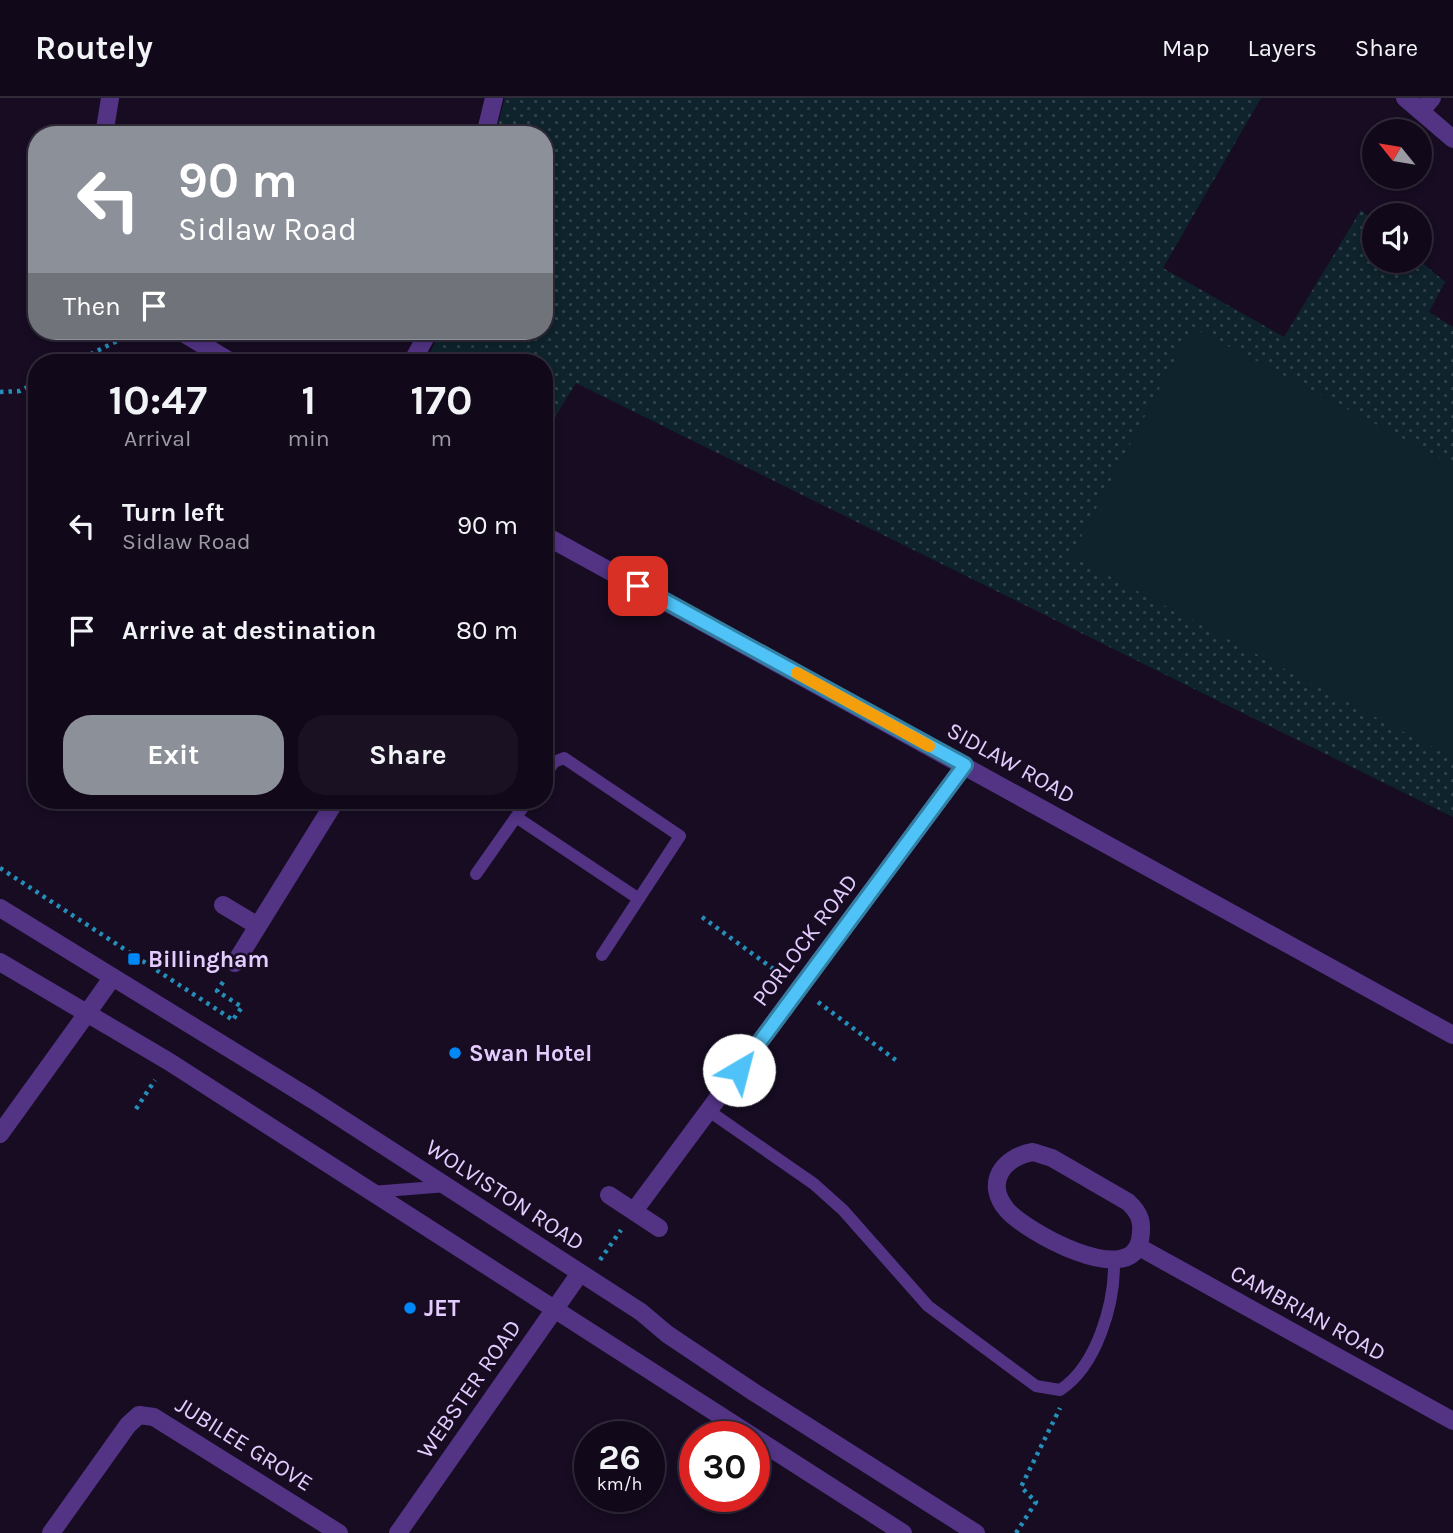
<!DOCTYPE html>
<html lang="en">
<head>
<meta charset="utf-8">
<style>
  :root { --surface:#11091a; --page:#1a1223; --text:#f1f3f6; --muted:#9c9aa2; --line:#302a39; --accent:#8c9099 }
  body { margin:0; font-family:Karla,sans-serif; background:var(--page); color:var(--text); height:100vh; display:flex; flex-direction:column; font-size:26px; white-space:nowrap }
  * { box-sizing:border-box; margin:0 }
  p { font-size:23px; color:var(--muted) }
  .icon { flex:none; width:38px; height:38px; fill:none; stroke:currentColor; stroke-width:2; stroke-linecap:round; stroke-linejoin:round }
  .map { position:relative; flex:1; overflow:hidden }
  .drawer { position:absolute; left:28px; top:256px; width:525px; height:455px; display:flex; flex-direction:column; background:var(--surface); border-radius:28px; box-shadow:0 4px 10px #0003,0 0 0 2px var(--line) }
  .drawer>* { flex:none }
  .banner { position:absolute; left:28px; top:28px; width:525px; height:214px; border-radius:28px; box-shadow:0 4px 10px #0003,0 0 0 2px var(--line); background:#8c9099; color:#fff; overflow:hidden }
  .needle { width:46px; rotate:300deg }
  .tools { position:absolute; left:1362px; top:21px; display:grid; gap:14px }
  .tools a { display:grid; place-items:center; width:70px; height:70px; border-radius:50%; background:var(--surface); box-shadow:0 4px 10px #0003,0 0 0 2px var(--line); font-size:35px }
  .speed { position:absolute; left:574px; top:1323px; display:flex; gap:14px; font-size:35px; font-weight:700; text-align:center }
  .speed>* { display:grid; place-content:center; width:91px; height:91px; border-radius:50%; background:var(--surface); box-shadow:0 4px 10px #0003,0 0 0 2px var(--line); line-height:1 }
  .speed small { font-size:18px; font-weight:400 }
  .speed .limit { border:10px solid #d22; background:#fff; color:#111 }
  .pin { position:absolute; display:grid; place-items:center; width:60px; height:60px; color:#fff; margin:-30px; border-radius:14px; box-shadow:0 4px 10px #0006 }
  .me { position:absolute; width:77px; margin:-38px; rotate:37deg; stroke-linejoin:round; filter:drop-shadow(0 0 5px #0008) }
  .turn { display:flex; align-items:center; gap:24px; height:147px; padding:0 35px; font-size:32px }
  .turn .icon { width:91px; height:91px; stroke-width:2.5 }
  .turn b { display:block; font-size:49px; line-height:60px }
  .then { display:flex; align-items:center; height:66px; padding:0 35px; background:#0003; gap:14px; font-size:26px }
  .eta { display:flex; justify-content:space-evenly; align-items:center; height:119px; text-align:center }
  .eta b { font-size:42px; font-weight:700; line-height:49px }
  .primary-button { display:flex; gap:14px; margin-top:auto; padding:14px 35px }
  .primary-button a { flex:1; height:80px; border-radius:28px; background:var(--accent); color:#fff; font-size:28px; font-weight:700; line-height:80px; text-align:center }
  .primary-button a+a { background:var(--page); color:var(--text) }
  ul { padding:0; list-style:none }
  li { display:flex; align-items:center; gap:21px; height:105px; padding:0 35px }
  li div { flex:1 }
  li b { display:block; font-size:26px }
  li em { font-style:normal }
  header { display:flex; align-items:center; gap:42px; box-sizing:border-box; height:98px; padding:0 35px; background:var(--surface); border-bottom:2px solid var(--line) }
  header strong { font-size:33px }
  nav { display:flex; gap:38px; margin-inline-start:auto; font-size:24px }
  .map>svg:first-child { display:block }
</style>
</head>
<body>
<header>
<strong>Routely</strong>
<nav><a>Map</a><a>Layers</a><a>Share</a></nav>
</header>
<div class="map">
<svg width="1453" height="1435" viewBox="0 0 1453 1435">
  <defs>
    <pattern id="grass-dots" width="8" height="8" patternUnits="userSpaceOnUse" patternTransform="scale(1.75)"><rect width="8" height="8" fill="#0e232c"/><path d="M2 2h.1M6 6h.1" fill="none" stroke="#31424c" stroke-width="1.8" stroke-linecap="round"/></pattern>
  </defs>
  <rect width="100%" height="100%" fill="#170c22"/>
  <path fill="url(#grass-dots)" d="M 505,0 L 1261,0 L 1163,170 L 1284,239 L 1361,112 L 1374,123 L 1374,163 L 1419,162 L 1445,184 L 1429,214 L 1453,229 L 1453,719 L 576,285 L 544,337 L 544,264 L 426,264 L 440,233 L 544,233 L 544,37 L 495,37 Z"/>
  <path fill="#0e232c" d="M 1192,229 L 1453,367 L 1453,660 L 1071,458 Z"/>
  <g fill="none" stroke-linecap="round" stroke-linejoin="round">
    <path stroke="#258fba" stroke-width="4.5" stroke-dasharray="3.5 5" stroke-linecap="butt" d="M 75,264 L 137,233
      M 0,294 L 20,293 L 37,284
      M 0,770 L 233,922
      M 702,819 L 783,878
      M 223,884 L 217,893 L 242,909 L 232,923
      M 818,904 L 897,963
      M 136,1011 L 155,982
      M 600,1162 L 621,1132
      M 1016,1435 L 1036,1404 L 1021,1389 L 1060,1310"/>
    <path stroke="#523384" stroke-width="12" d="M 544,678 L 554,664 L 564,660 L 680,738 L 602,857
      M 516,719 L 639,801
      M 476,776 L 528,702
      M 709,1013 L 814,1086 L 843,1112 L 928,1208 L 1036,1288 L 1060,1292 C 1097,1268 1115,1205 1114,1163
      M 372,1094 L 447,1088"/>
    <path stroke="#523384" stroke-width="18" d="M 1405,0 L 1453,41
      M 1421,13 L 1432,0
      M 104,37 L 110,0
      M 485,37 L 494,0
      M 180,233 L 231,264
      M 412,264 L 429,233
      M 544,437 L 1453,937
      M 223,807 L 258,828
      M 235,865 L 336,702
      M 0,1036 L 88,914
      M 1033,1054 L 1052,1060 L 1128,1104 C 1141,1116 1143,1125 1140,1142 C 1130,1192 1025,1133 1007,1112 C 984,1085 1003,1059 1033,1054 Z
      M 609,1097 L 659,1130
      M 634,1113 L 965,667
      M 1139,1149 L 1453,1323
      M 51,1435 L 128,1327 L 139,1317 L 154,1319 L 339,1435
      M 398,1435 L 580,1175"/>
    <path stroke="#523384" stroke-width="18" d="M 0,810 L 313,1002 L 641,1214 L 667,1236 L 755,1295 L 976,1435
      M 0,864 L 168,963 L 903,1435
      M 88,914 L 112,880"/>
  </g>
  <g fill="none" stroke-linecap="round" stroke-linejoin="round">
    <defs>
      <path id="route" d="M 638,488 L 965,667 L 739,972"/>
    </defs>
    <use href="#route" stroke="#337fa1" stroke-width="18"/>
    <use href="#route" stroke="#4fc3f7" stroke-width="12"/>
    <path stroke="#f59e0b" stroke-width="12" d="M 797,575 L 929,648"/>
  </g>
  <g fill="#0088f7" stroke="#170c22" stroke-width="2.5">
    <rect x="127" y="854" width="14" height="14" rx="3.5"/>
    <circle cx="455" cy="955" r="7"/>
    <circle cx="410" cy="1210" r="7"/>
  </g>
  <g text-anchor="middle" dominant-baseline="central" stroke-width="5" stroke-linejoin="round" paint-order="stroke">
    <g font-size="23" fill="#e4ccff" stroke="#170c22">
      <text transform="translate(1011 665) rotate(29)">SIDLAW ROAD</text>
      <text transform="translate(805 842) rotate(-53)">PORLOCK ROAD</text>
      <text transform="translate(505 1097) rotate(33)">WOLVISTON ROAD</text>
      <text transform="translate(1308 1215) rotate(29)">CAMBRIAN ROAD</text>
      <text transform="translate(469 1291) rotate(-55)">WEBSTER ROAD</text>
      <text transform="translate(244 1346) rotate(32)">JUBILEE GROVE</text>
    </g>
    <g font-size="23" font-weight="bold" fill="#e4ccff" stroke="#170c22" text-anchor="start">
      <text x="148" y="861">Billingham</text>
      <text x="469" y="955">Swan Hotel</text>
      <text x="424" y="1210">JET</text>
    </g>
  </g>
</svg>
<div class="tools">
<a><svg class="needle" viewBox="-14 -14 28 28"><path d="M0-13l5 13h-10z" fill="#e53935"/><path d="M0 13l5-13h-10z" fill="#9c9aa2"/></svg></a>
<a><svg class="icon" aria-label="sound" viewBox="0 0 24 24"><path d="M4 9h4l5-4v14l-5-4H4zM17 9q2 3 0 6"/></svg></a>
</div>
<div class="speed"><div>26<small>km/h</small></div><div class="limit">30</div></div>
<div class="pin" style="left:638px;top:488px;background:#d93025"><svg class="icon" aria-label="arrive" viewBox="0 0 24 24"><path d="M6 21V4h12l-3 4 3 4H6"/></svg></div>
<svg class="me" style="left:739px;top:972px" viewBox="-20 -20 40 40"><circle r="19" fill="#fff"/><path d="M0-13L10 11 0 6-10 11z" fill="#4fc3f7"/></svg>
<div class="banner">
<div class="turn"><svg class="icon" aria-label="left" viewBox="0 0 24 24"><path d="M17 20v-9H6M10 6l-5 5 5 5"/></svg><div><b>90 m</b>Sidlaw Road</div></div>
<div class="then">Then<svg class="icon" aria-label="arrive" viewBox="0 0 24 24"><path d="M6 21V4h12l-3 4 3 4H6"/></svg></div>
</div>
<section class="drawer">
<div class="eta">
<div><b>10:47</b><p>Arrival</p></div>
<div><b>1</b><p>min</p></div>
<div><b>170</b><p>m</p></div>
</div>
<ul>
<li><svg class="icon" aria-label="left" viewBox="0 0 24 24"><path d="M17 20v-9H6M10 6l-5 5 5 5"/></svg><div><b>Turn left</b><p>Sidlaw Road</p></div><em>90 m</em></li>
<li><svg class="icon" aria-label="arrive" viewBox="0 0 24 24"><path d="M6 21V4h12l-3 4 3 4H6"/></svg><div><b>Arrive at destination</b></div><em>80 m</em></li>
</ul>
<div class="primary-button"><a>Exit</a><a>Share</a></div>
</section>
</div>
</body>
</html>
